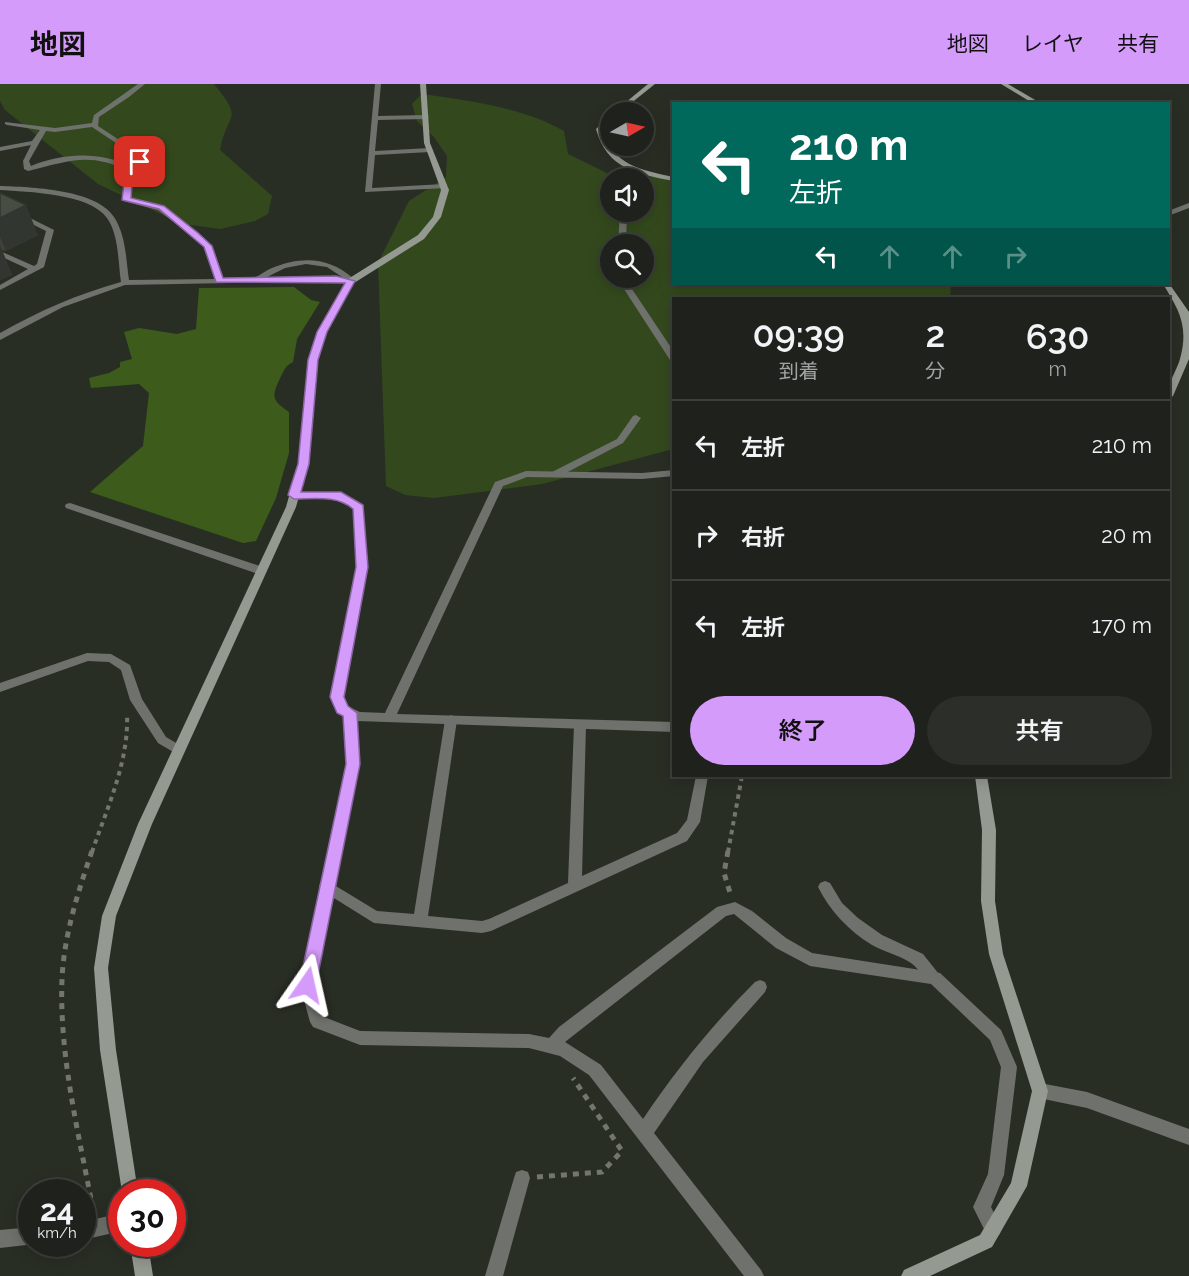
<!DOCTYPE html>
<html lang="ja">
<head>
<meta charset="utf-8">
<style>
  :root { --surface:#1f221c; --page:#2c2f29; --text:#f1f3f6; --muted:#a1a4a3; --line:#3c3f3b; --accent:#d59bfb }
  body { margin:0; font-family:Raleway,"Noto Sans JP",sans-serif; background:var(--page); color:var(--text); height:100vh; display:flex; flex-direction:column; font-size:22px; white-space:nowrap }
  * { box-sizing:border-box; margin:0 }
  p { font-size:20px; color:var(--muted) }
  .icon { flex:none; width:33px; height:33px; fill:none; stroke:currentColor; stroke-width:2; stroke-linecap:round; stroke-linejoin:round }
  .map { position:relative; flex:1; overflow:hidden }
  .drawer { position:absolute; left:672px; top:213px; width:498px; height:480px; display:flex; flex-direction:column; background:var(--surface); border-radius:0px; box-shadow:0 3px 15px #0003,0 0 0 2px var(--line) }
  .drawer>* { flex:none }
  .hud { position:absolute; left:672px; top:18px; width:498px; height:183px; border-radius:0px; box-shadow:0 3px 15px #0003,0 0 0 2px var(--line); background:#00695c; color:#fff; overflow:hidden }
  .needle { width:39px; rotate:81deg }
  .buttons { position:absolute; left:600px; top:18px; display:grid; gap:12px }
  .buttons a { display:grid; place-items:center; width:54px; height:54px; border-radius:50%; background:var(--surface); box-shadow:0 3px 15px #0003,0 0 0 2px var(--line); font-size:30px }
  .speed { position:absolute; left:18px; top:1095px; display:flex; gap:12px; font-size:30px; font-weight:700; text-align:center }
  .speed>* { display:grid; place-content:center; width:78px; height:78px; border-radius:50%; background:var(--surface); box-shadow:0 3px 15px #0003,0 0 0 2px var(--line); line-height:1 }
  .speed small { font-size:15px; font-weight:400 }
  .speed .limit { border:9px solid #d22; background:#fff; color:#111 }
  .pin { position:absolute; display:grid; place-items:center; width:51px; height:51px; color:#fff; margin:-26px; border-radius:12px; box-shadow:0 3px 9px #0006 }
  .me { position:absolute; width:66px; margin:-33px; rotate:11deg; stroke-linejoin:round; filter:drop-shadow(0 0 4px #0008) }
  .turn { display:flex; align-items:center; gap:21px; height:126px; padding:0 18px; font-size:27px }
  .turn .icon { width:78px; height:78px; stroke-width:2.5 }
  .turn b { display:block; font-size:42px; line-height:51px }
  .lanes { display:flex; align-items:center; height:57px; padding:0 18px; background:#0003; justify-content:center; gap:30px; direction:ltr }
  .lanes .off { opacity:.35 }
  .eta { display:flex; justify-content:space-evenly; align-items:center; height:102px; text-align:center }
  .eta b { font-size:36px; font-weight:600; line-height:42px }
  .cta { display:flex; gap:12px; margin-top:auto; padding:12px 18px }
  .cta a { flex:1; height:69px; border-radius:36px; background:var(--accent); color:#111; font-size:24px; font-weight:600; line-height:69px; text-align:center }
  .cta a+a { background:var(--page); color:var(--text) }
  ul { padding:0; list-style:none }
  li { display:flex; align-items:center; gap:18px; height:90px; padding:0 18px; border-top:2px solid var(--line) }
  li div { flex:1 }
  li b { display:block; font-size:22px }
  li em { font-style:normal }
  header { display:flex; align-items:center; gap:36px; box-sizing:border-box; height:84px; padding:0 30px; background:var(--accent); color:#111 }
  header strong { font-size:28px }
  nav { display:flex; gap:33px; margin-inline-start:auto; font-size:21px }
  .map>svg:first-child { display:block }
</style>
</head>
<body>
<header>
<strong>地図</strong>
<nav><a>地図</a><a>レイヤ</a><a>共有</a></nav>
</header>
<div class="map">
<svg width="1189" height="1192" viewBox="0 0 1189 1192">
  <rect width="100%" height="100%" fill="#292e25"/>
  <path fill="#33491d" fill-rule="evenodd" d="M 0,0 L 214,0 C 245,38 227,27 220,66 L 272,112 L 268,130 L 255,137 L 220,145 L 184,140 L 165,132 L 98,100 L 5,26 L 0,17 Z
    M 430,11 C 475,18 524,24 564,47 L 568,70 L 611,91 L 673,93 L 674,200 L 951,200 L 950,214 L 674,214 L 673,365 L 542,400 L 434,414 L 405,411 L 386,402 L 378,179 L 409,117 L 446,93 L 447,72 L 434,53 L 417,37 L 412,20 L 420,12 ZM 610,94 L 644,94 L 644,128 L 610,128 ZM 610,160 L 644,160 L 644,194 L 610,194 Z"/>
  <path fill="#3d5c1b" d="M 294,203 L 311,216 L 320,218 L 297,255 L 293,278 C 285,282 285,285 281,292 C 272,312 270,315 289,328 L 289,369 L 276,414 L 256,457 L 243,459 L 90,408 L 143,362 L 149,309 L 139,300 L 91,304 L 89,294 L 109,289 L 120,283 L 120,278 L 132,275 L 124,248 L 139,244 L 177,250 L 196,245 L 199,204 Z"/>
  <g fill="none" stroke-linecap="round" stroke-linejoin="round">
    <path stroke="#72766e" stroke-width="4" stroke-dasharray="4.5 4.5" stroke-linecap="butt" d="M 92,768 C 107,724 129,678 127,630
      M 728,768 L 742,692"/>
    <path stroke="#72766e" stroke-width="5" stroke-dasharray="6 6" stroke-linecap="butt" d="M 92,767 C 78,808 64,851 62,895 C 59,973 79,1050 93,1126
      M 728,767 L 724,789 L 731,812
      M 537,1093 L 602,1088 L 622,1067 L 573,994"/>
    <path fill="#6f716d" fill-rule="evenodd" d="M 375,0 L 381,0 L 378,32 L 426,31 L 429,33 L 426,35 L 378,36 L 375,67 L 430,64 L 433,66 L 430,68 L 375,71 L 372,104 L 444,100 L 447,100 L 447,104 L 365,108 Z
      M 636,331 L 641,334 L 623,359 L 560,392 L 552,392 L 552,388 L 617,355 L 633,332 Z
      M 451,631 L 455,633 L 457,636 L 428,832 L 482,837 L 489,835 L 568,799 L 574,641 L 576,638 L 584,638 L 586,641 L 582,792 L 677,749 L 687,736 L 696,692 L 708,692 L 700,738 L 687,757 L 491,847 L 482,849 L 374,839 L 321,806 L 319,802 L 321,798 L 326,796 L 377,827 L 414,830 L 445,636 L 447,633 Z
      M 825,797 L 830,799 L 842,819 L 858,834 L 882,851 L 923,870 L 942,894 L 940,899 L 935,901 C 924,897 920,885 911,879 C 899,871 885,868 872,861 C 849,847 830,827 818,803 L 820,799 Z
      M 522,1086 L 528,1088 L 530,1094 L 503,1192 L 485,1192 L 514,1094 L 516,1088 Z"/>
    <path fill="#6f716d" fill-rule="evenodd" d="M 138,0 L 145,0 L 129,13 L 99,33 L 98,42 L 136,67 L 143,78 L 132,90 L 130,114 L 164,122 L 198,148 L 212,162 L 224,195 C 233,195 243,195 252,194 C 258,193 265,187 272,184 C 302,172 329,173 354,195 L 354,199 L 336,197 L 125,201 L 63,223 L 0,256 L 0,249 C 39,227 78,210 121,198 C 118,178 119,151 107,134 C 89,109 28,108 0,106 L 0,102 C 30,103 96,105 114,133 C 126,151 126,176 129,196 L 216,195 L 204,163 L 192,152 L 158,126 L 123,117 L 125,90 L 128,87 C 89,67 66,78 28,87 L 24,85 L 23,77 L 31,61 L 0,67 L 0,63 L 32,57 L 40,46 L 7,41 L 5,40 L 5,38 L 55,44 L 92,39 L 94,31 ZM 92,43 L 131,69 L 136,78 L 132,83 C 100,67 63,69 31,82 L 29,77 L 46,47 L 55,48 ZM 306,180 L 327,183 L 342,193 L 265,194 L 285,184 Z
      M 632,85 L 638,86 L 628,94 L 622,94 L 622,90 Z
      M 1189,119 L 1189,124 L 1168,132 L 1168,127 Z
      M 12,125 L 54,146 L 44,183 L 0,206 L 0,201 L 28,185 L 0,172 L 0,167 L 34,182 L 37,180 L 46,147 L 12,130 L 0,134 L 0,129 Z
      M 620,128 L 627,128 L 626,160 L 618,160 Z
      M 619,194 L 627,194 L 630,202 L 674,268 L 674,279 L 670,276 L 622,202 Z
      M 674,386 L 674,392 L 642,395 L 527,393 L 503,402 L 397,630 L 674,638 L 674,648 L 357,637 L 359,680 L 314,901 L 324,933 L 360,947 L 529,950 L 549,954 L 559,943 L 717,823 L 735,818 L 752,827 L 786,854 L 812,869 L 940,889 L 1001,946 L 1017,983 L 1004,1091 L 991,1123 L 1002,1145 L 999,1151 L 993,1154 L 987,1151 L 973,1123 L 988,1090 L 1001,983 L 990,956 L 931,900 L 810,882 L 776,864 L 734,830 L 726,832 L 565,958 L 601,981 L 643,1035 C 676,986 713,940 755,898 L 760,896 L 765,898 L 767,903 L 765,908 L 703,978 L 654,1049 L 761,1186 L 764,1192 L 744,1192 L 589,991 L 560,972 L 529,964 L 360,961 L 313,943 L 310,938 L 300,901 L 347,680 L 344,631 L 338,628 L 331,613 L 357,483 L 353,425 L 339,415 L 294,414 L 289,411 L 294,408 L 341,409 L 363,424 L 367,483 L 343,613 L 347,622 L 360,628 L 385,629 L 495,398 L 526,387 L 642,389 Z
      M 70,419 L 266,484 L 267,487 L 262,491 L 258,490 L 66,424 L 65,422 L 66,420 Z
      M 87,569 L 111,570 L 130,581 L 142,615 L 166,653 L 183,663 L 185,666 L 183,669 L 175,669 L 158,659 L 130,616 L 121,586 L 109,578 L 88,577 L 0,608 L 0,599 Z
      M 1040,999 L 1087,1008 L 1189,1045 L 1189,1061 L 1087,1024 L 1034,1013 L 1032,1007 L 1034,1001 Z
      M 122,1129 L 122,1147 L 82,1156 L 82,1138 Z
      M 32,1143 L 32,1160 L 35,1160 L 0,1164 L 0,1146 Z"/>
    <path fill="#949991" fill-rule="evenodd" d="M 420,0 L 426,0 L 430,59 L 449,106 L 441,133 L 424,155 L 354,199 L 326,248 L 317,276 L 308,380 L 296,423 L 152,740 L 116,832 L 108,884 L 116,966 L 138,1108 L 122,1108 L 100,966 L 94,884 L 102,832 L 138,740 L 286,423 L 298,380 L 309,276 L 318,248 L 348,195 L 418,151 L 433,133 L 441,106 L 424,59 Z
      M 648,0 L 655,0 L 620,28 L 614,28 Z
      M 1001,0 L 1008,0 L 1042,20 L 1034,20 Z
      M 610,32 L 610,37 L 602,45 C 613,81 640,86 674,93 L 674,97 C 637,90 607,85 596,45 Z
      M 1168,198 L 1189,228 L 1189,275 L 1173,312 L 1168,315 C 1168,296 1175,291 1180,275 C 1189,242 1179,226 1163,200 Z
      M 975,692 L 987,692 L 996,746 L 995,817 L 1003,870 L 1048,1007 L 1027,1102 L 992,1163 L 930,1192 L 901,1192 L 904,1186 L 980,1151 L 1011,1099 L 1032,1007 L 989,870 L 981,817 L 982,746 Z
      M 130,1160 L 148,1160 L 153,1192 L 135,1192 Z"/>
  </g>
  <path fill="#3e423a" d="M 0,109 L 38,151 L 6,167 L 2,166 L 12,191 L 0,196 Z"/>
  <path fill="#323630" d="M 26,121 L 38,151 L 6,167 L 0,153 L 0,134 Z
    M 0,161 L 12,191 L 0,196 Z"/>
  <path fill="#484d44" stroke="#323630" stroke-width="1.5" d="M 0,109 L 26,121 L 0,134 Z"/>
  <path fill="#d59bfb" stroke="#8a65a3" stroke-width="1.5" d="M 137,76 L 144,78 L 133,90 L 131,114 L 164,122 L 198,149 L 212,162 L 223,194 L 336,192 L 355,197 L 327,248 L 318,276 L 309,380 L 301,408 L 341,408 L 363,421 L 368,483 L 344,613 L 348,622 L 357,629 L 360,680 L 316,901 L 313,906 L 307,909 L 301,906 L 299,901 L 346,680 L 343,632 L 337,629 L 330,613 L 356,483 L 353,425 C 337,411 314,415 294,415 L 288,411 L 298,380 L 308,276 L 317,248 L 345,199 L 216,198 L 204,163 L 191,152 L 159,125 L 122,116 L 125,90 Z"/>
</svg>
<div class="buttons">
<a><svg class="needle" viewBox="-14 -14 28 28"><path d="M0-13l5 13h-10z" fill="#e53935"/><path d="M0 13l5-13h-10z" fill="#a1a4a3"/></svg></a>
<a><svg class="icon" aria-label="sound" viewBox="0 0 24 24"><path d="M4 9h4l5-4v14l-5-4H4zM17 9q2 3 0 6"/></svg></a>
<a><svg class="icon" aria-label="search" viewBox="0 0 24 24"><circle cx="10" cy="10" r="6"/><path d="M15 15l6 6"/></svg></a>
</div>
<div class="speed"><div>24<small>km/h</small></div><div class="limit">30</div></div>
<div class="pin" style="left:140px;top:78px;background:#d93025"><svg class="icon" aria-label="arrive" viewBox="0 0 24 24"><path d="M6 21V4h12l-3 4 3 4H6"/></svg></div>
<svg class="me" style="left:307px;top:901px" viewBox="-20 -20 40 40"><path d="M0-17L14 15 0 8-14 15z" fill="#d59bfb" stroke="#fff" stroke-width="4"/></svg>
<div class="hud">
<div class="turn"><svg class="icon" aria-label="left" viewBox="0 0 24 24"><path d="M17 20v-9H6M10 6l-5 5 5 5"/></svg><div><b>210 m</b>左折</div></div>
<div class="lanes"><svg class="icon" aria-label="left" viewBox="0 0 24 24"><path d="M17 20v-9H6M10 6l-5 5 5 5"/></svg><svg class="icon off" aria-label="ahead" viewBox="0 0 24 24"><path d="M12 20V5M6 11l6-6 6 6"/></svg><svg class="icon off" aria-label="ahead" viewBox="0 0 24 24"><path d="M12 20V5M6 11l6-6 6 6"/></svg><svg class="icon off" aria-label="right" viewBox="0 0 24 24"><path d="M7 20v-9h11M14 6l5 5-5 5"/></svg></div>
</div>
<section class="drawer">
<div class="eta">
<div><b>09:39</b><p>到着</p></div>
<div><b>2</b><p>分</p></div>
<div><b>630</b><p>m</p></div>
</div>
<ul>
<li><svg class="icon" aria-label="left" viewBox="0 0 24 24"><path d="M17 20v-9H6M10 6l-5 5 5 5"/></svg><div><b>左折</b></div><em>210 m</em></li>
<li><svg class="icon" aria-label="right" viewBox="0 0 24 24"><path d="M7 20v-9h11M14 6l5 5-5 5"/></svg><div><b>右折</b></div><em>20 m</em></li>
<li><svg class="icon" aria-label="left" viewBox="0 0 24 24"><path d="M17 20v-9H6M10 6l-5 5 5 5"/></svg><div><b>左折</b></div><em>170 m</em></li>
</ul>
<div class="cta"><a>終了</a><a>共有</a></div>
</section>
</div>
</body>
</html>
